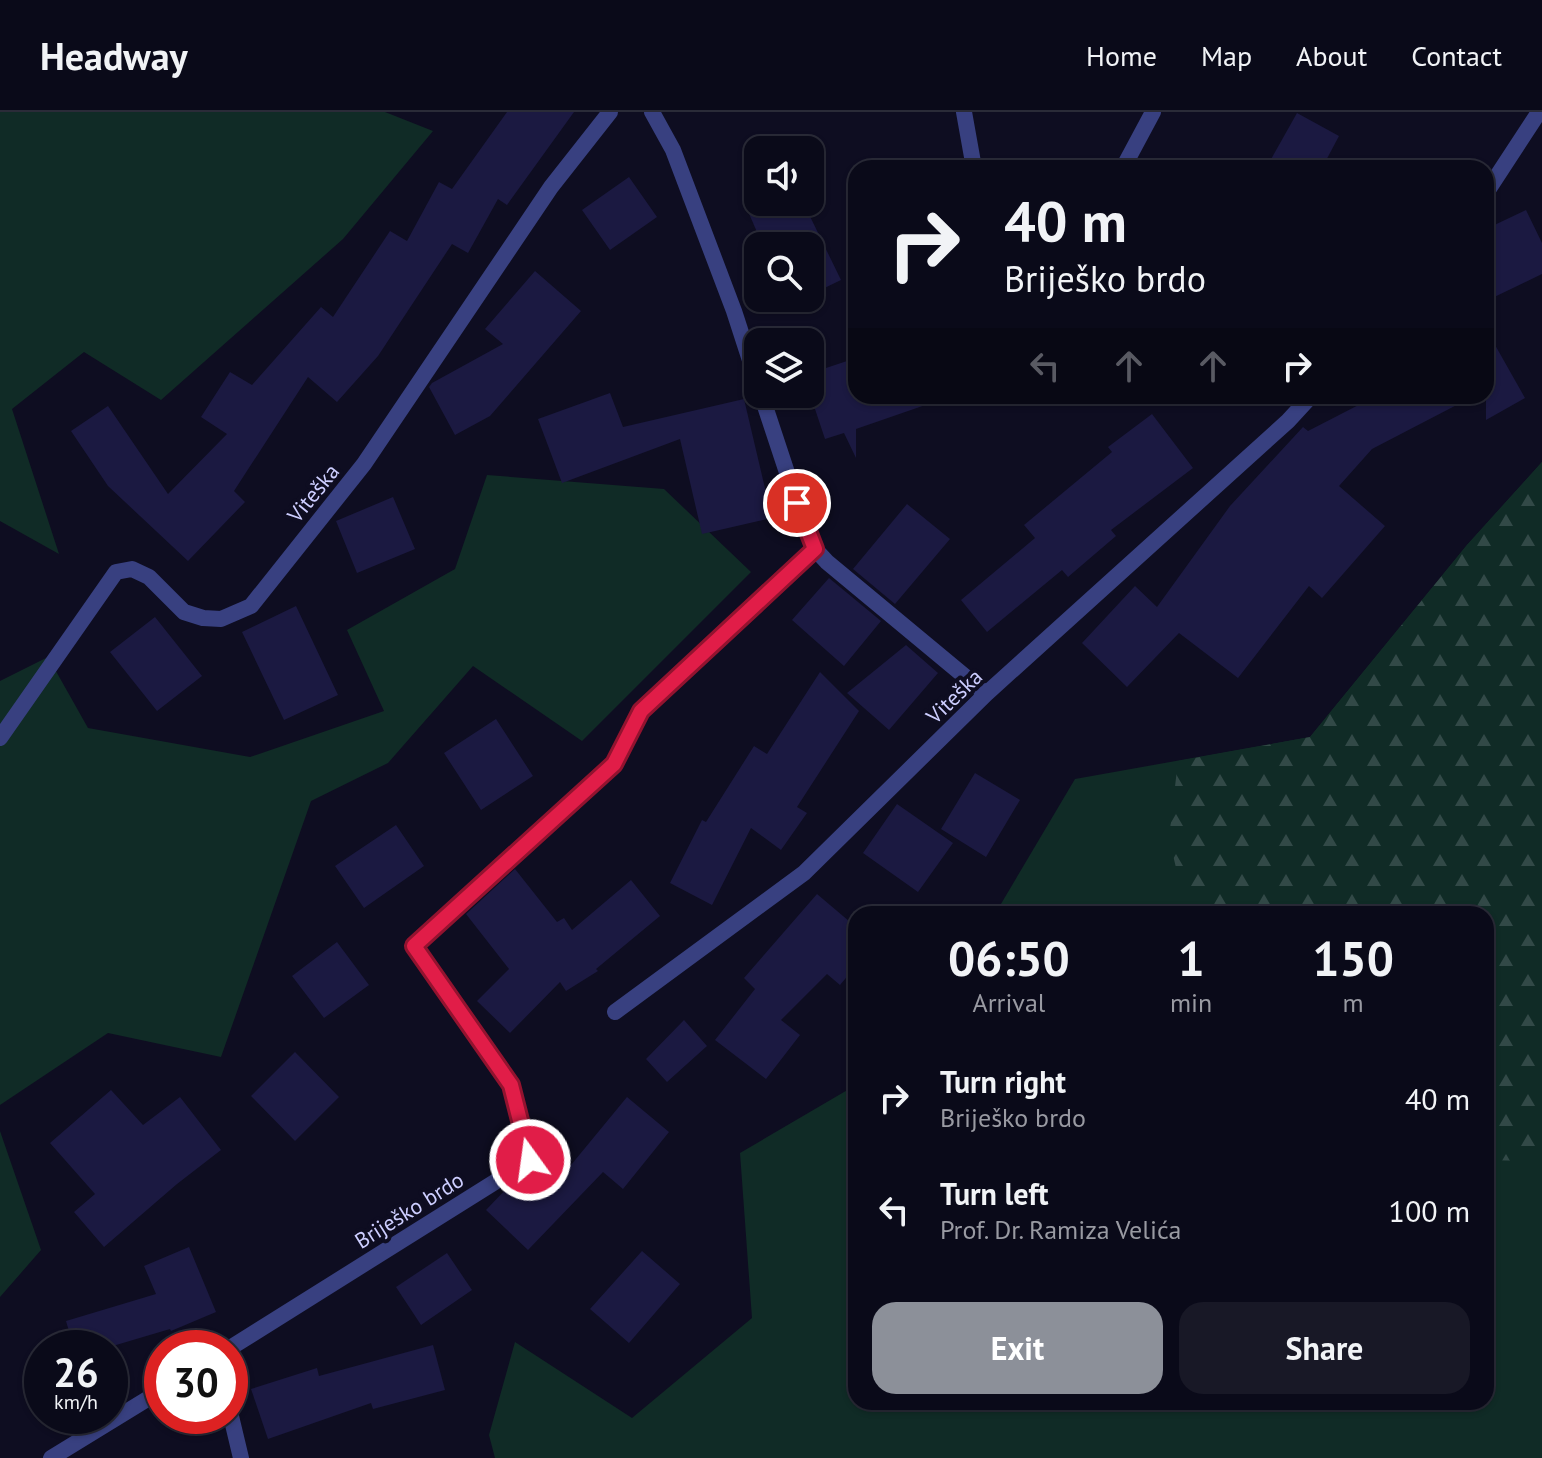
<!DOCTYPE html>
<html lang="en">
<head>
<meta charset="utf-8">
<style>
  :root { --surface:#0a0a19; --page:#181826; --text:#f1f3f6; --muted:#999aa2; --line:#2a2b38; --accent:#8c9099 }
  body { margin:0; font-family:"PT Sans",sans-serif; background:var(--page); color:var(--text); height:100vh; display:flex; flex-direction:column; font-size:30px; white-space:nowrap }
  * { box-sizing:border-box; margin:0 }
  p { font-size:26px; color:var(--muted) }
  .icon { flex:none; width:44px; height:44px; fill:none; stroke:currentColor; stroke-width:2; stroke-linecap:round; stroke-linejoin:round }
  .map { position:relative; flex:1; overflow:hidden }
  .side { position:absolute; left:848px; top:794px; width:646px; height:504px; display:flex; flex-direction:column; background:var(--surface); border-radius:24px; box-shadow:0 2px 6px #0004,0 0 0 2px var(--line) }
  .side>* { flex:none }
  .guide { position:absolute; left:848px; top:48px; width:646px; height:244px; border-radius:24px; box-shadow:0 2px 6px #0004,0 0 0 2px var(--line); background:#0a0a19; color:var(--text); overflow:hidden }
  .fabs { position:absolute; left:744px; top:24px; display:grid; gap:16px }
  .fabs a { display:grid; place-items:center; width:80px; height:80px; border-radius:16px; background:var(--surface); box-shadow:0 2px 6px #0004,0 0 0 2px var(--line); font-size:40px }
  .speed { position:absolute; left:24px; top:1218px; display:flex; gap:16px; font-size:40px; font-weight:700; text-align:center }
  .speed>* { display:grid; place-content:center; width:104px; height:104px; border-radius:50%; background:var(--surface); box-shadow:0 2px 6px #0004,0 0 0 2px var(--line); line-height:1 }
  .speed small { font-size:20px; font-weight:400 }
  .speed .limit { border:12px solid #d22; background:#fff; color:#111 }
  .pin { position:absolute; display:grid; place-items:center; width:68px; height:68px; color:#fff; margin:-34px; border:4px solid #fff; border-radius:50%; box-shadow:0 2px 8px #0007 }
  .me { position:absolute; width:88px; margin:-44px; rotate:346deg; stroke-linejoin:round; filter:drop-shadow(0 0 6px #0008) }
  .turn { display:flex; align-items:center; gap:28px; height:168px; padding:0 24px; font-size:36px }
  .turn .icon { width:104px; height:104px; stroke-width:2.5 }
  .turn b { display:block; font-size:56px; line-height:68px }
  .lanes { display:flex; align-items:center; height:76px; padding:0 24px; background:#0003; justify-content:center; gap:40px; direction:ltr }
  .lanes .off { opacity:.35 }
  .eta { display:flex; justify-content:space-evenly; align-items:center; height:136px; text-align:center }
  .eta b { font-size:48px; font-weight:600; line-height:56px }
  .action { display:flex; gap:16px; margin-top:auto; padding:16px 24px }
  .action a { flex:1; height:92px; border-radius:24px; background:var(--accent); color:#fff; font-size:32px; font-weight:600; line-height:92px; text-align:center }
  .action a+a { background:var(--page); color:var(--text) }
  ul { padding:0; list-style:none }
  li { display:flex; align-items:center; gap:24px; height:112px; padding:0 24px }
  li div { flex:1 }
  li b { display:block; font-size:30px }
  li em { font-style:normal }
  header { display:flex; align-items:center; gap:48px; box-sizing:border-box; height:112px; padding:0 40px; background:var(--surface); border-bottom:2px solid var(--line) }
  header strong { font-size:38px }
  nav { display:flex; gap:44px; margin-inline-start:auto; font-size:28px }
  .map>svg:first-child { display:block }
</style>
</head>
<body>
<header>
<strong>Headway</strong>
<nav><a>Home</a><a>Map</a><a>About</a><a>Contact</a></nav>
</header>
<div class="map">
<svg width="1542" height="1346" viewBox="0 0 1542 1346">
  <defs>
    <pattern id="forest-firs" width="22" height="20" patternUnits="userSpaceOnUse" patternTransform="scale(2)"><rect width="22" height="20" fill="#102b26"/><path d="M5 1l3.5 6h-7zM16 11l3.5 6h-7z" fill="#324947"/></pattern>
  </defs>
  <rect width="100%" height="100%" fill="#0e0d21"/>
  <path fill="#102b26" d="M 0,0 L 385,0 L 433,19 L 343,127 L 161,288 L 84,240 L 12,297 L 59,442 L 0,409 Z
    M 1542,350 L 1542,1346 L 495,1346 L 489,1323 L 515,1230 L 632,1306 L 752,1206 L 740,1041 L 856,973 L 856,1290 L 1486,1290 L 1486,802 L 995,802 L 1075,667 L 1310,625 L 1467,433 Z
    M 487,363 L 664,377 L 751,460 L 582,629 L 473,554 L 388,651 L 311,689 L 221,945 L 108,921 L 0,993 L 0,569 L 48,545 L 88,616 L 250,645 L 384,599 L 347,518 L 455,457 Z
    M 0,1019 L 41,1138 L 0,1185 Z"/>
  <path fill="url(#forest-firs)" d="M 1542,350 L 1542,1040 L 1528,1049 L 1486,1048 L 1486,802 L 1195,802 L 1177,760 L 1169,726 L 1178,649 L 1310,625 L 1467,433 Z"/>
  <path fill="#1b1941" d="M 507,0 L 574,0 L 507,93 L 498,87 L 468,141 L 452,132 L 378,244 L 337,290 L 308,265 L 234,379 L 245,390 L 188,449 L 108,374 L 71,319 L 108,294 L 168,382 L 227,322 L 201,305 L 230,260 L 252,273 L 321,195 L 333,205 L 390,119 L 407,129 L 439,70 L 452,77 Z
    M 1297,1 L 1339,24 L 1322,56 L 1266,56 Z
    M 629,65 L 657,105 L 610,138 L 582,98 Z
    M 744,90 L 803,90 L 841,168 L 810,183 L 810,134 L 763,134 Z
    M 1526,98 L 1542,131 L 1542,162 L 1486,189 L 1486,117 Z
    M 535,159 L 581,199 L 490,304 L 455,323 L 429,275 L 432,271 L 503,232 L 485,217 Z
    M 1486,217 L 1525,286 L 1486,308 Z
    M 856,246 L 856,284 L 936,284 L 937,289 L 856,317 L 856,346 L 844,321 L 825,327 L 810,282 L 825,282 L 814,260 Z
    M 610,281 L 623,315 L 744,287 L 772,406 L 702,422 L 680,327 L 562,371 L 538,307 Z
    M 1376,284 L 1474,284 L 1372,337 L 1339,374 L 1385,414 L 1322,486 L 1309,474 L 1238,566 L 1179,521 L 1127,575 L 1082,531 L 1135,474 L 1157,495 L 1230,394 L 1303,315 L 1308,319 Z
    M 1152,302 L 1193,356 L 1111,418 L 1116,424 L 1068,465 L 1062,458 L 987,520 L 961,488 L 1035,426 L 1024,413 L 1112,340 L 1108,335 Z
    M 393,385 L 415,437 L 357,461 L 336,409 Z
    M 907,392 L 950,427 L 895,492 L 853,457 Z
    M 829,466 L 881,509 L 844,554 L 792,508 Z
    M 296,494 L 338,583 L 284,608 L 242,520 Z
    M 155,505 L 202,564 L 157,599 L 110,540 Z
    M 906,533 L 938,561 L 889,618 L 847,581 Z
    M 820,560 L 859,599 L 797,695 L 807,701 L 781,738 L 751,716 L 712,793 L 670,771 L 702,708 L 706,710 L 754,634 L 767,642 Z
    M 496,607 L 533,664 L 481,698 L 444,641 Z
    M 975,661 L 1020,688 L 986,745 L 941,717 Z
    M 897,692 L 953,731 L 918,780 L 863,741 Z
    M 396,713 L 424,754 L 364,796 L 335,754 Z
    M 515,757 L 557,810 L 564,806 L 572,818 L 631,768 L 660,804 L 596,857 L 598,859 L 566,879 L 560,870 L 510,921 L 477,889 L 509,857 L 466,802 Z
    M 817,782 L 856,815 L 856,854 L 840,873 L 827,862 L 781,908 L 800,923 L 766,967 L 715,928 L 755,877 L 744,866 Z
    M 337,830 L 369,873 L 324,906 L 292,864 Z
    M 684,908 L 707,934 L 667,970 L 646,947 Z
    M 295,940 L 339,985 L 295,1029 L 251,984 Z
    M 111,978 L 143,1013 L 180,985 L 221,1038 L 177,1072 L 104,1135 L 74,1100 L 95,1082 L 50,1031 Z
    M 627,985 L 669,1020 L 623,1077 L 603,1060 L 528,1138 L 486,1098 L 508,1075 L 540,1053 L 557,1070 Z
    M 189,1135 L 216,1200 L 171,1219 L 170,1217 L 106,1236 L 74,1236 L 66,1209 L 156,1182 L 144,1154 Z
    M 642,1139 L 680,1172 L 629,1231 L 590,1197 Z
    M 447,1141 L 472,1178 L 421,1213 L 396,1175 Z
    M 433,1233 L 445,1278 L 373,1297 L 371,1291 L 268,1327 L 251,1277 L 317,1256 L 319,1264 Z"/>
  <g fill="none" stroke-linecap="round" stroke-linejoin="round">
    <path stroke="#384080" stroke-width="16" d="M 230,1300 L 241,1346"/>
    <path stroke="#384080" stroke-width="16" d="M 652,0 L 673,38 L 734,199 L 758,273
      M 964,0 L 974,56
      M 1123,56 L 1153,0
      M 1486,81 L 1539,0
      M 761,282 L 806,418 L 815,437 L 827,450 L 986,582
      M 0,626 L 116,460 L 132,457 L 149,465 L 184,500 L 203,506 L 221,507 L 251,494 L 364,352 L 551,75 L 610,0
      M 615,900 L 804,761 L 986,582 L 1288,309 L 1311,284
      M 230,1236 L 530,1048 L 511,973 L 414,834 L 614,652 L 641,599 L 815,437
      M 51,1346 L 162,1278"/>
  </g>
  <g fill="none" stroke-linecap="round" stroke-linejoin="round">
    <defs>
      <path id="route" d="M 530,1048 L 511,973 L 414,834 L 614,652 L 641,599 L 815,437 L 797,391"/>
    </defs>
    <use href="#route" stroke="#92132f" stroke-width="20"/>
    <use href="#route" stroke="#e11d48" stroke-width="14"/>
  </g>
  <g text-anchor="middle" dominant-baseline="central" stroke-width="8" stroke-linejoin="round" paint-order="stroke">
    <g font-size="22" fill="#cdceff" stroke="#0e0d21">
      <text transform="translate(313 381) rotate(-51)">Viteška</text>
      <text transform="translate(954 584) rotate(-44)">Viteška</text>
      <text transform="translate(409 1098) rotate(-32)">Briješko brdo</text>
    </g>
  </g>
</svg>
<div class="fabs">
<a><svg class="icon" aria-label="sound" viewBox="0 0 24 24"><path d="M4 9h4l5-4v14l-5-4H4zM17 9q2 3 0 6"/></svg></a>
<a><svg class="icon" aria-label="search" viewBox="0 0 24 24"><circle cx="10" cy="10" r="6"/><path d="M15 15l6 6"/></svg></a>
<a><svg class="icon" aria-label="layers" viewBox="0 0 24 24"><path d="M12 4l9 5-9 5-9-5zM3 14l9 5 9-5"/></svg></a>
</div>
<div class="speed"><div>26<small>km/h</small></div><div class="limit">30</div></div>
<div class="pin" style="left:797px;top:391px;background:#d93025"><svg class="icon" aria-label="arrive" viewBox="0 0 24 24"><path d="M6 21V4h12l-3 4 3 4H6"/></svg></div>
<svg class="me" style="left:530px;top:1048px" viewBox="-20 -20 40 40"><circle r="17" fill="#e11d48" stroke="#fff" stroke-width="3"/><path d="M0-11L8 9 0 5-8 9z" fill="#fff"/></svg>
<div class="guide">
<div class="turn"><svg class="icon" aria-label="right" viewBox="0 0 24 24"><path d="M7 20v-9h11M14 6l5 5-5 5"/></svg><div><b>40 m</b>Briješko brdo</div></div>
<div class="lanes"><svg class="icon off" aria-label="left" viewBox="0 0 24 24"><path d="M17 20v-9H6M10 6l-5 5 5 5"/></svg><svg class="icon off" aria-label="ahead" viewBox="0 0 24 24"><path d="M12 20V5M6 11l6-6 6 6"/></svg><svg class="icon off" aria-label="ahead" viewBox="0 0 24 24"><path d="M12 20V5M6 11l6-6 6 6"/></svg><svg class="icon" aria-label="right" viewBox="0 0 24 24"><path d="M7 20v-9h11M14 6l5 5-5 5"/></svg></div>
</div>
<section class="side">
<div class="eta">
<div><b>06:50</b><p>Arrival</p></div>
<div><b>1</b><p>min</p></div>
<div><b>150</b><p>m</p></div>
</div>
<ul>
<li><svg class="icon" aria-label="right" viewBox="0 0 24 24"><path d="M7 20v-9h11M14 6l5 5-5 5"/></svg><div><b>Turn right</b><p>Briješko brdo</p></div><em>40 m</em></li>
<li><svg class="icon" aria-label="left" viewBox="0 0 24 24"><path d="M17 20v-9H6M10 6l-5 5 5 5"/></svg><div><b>Turn left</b><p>Prof. Dr. Ramiza Velića</p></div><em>100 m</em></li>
</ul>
<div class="action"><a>Exit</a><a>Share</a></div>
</section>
</div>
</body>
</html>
